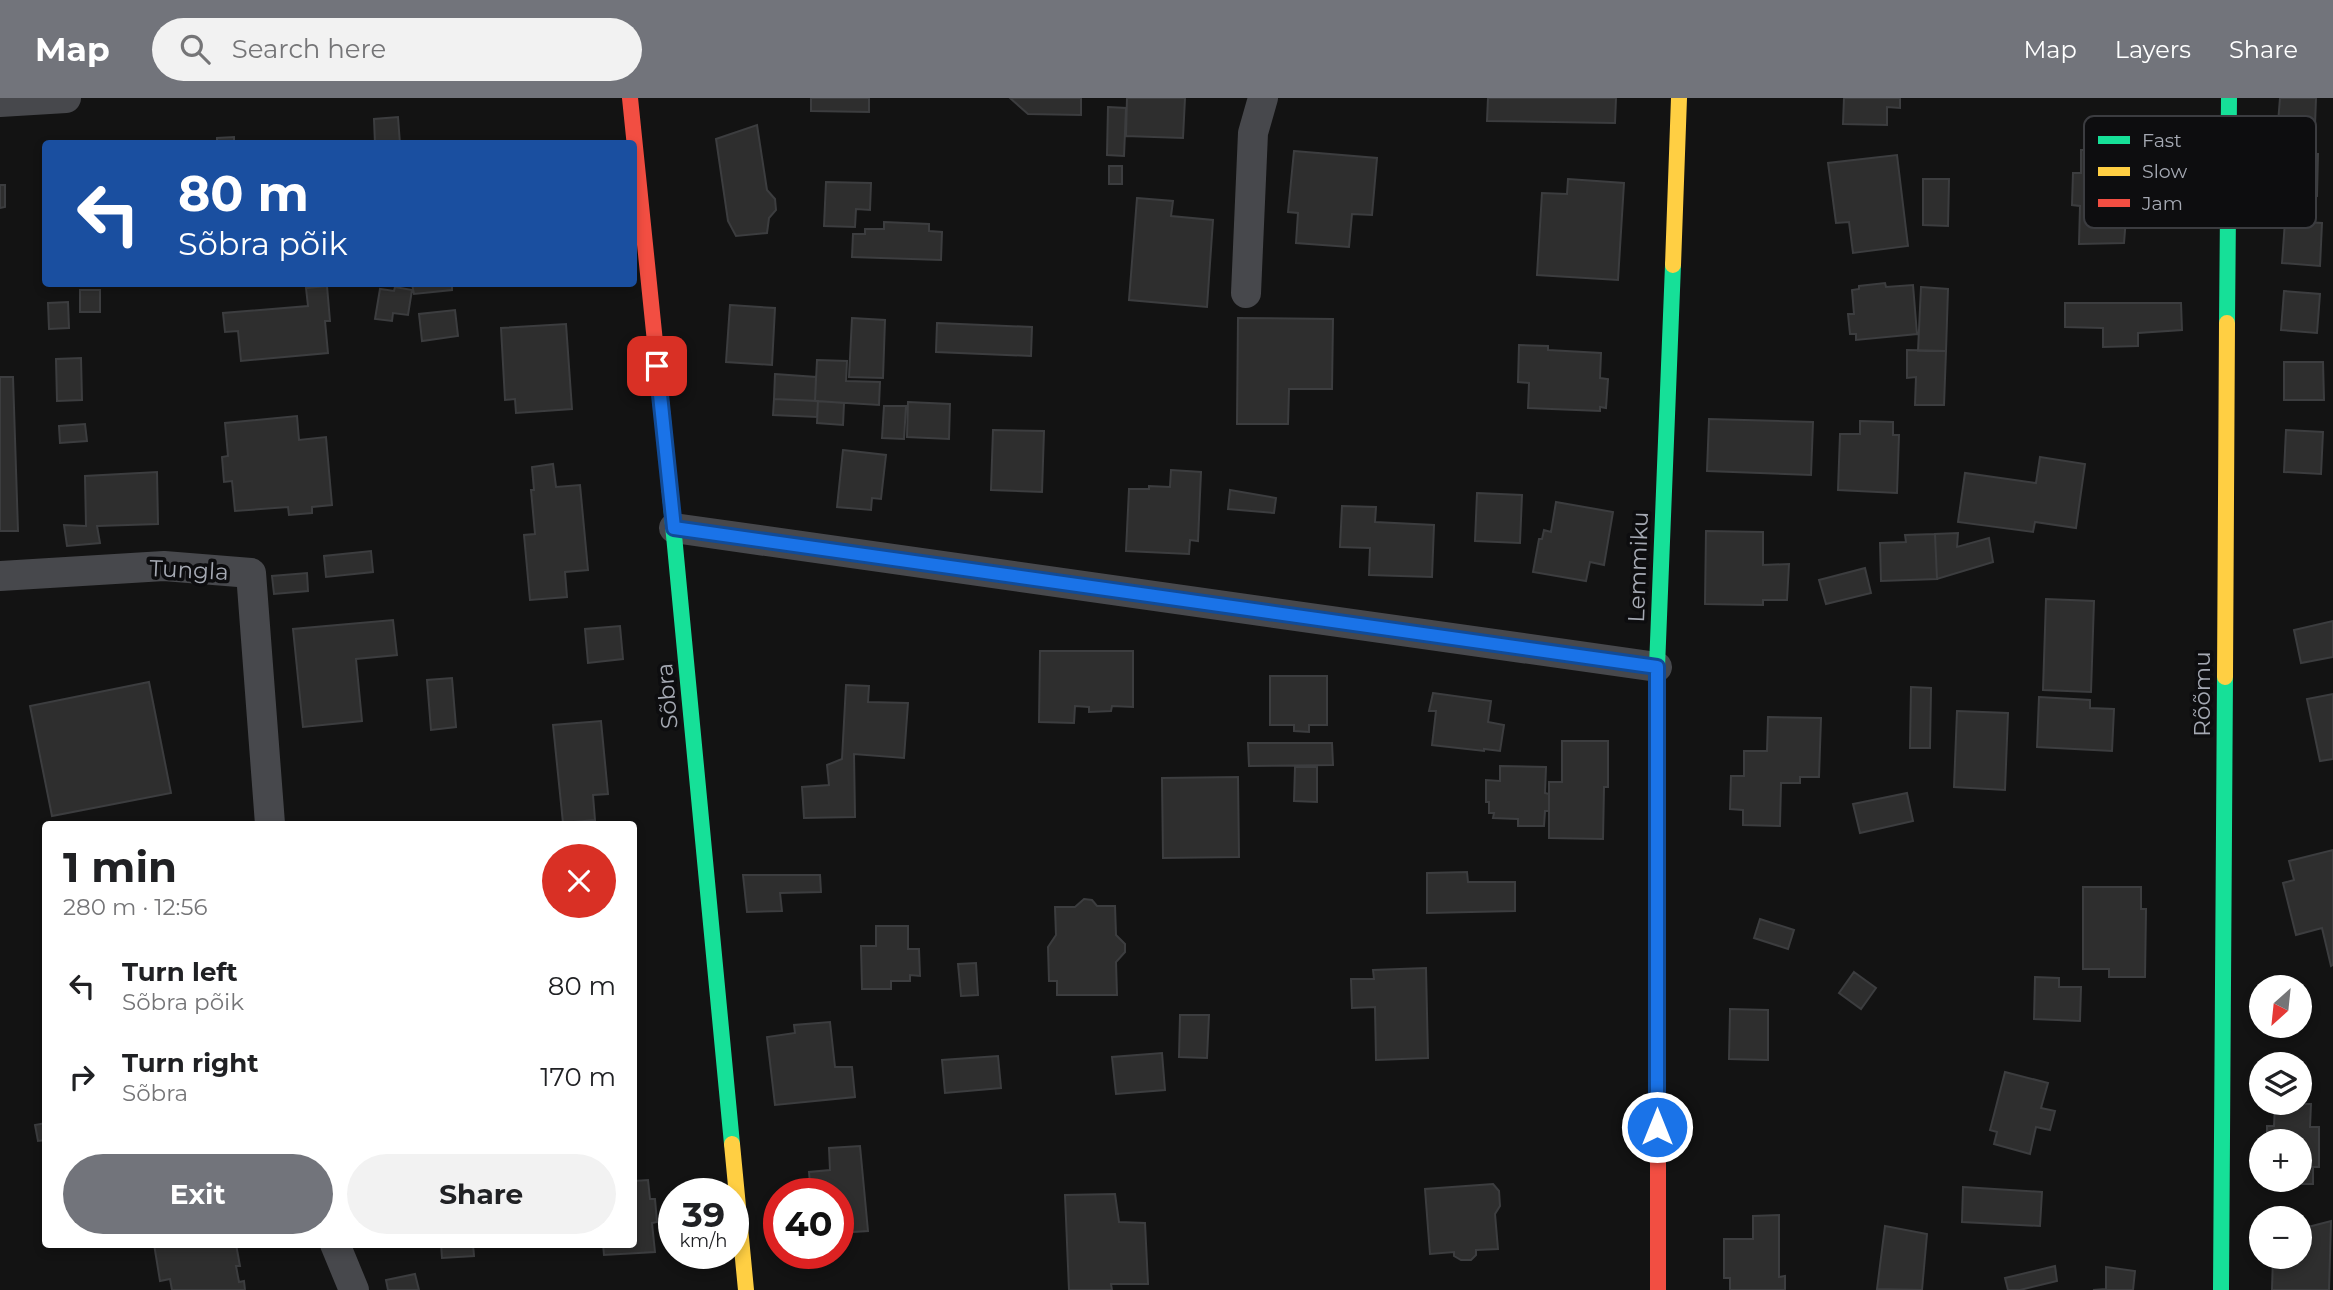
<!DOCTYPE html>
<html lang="en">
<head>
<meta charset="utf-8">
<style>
  :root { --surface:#fff; --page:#f2f2f2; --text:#202124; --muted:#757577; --accent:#72747b }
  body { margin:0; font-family:Montserrat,sans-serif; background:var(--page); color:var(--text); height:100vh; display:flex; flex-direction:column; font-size:26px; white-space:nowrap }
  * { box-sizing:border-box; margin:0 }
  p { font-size:23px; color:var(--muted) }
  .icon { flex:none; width:38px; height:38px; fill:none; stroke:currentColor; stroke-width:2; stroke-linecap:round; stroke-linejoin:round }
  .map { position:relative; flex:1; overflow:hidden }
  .side { position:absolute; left:42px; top:723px; width:595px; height:427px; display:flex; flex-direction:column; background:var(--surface); border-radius:7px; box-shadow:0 4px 10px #0003 }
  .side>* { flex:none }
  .guide { position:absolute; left:42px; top:42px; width:595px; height:147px; border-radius:7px; box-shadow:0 4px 10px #0003; background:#1a4fa0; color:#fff; overflow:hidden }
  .needle { width:46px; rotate:207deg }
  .controls { position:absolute; left:2249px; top:877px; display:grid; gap:14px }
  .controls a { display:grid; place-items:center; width:63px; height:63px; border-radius:50%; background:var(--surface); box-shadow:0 4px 10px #0003; font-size:35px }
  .speed { position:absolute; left:658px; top:1080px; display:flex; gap:14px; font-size:35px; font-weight:700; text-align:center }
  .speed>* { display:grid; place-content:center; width:91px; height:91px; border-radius:50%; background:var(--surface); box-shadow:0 4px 10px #0003; line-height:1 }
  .speed small { font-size:18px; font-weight:400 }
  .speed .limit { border:10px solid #d22; background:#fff; color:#111 }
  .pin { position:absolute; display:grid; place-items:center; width:60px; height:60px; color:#fff; margin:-30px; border-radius:14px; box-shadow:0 4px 10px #0006 }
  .me { position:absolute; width:77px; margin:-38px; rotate:0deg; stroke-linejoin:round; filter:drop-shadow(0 0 5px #0008) }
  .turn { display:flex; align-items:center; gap:24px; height:147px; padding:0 21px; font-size:32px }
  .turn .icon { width:91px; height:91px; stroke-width:2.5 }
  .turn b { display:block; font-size:49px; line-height:60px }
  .round { display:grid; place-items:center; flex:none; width:74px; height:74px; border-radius:37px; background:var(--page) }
  .summary { display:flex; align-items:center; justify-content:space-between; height:119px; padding:0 21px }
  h1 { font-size:42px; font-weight:700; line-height:52px }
  .action { display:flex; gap:14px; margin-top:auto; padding:14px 21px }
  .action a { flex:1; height:80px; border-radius:42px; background:var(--accent); color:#fff; font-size:28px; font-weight:700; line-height:80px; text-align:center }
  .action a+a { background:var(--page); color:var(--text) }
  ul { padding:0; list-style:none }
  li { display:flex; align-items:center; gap:21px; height:91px; padding:0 21px }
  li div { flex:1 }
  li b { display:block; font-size:26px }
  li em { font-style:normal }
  header { display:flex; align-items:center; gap:42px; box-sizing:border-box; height:98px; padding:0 35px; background:var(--accent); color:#fff }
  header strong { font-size:33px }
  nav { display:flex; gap:38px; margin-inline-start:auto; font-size:24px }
  .search { width:490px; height:63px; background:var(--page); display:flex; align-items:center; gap:18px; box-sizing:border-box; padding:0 24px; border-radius:38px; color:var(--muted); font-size:26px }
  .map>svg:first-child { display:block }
</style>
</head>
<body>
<header>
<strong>Map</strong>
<div class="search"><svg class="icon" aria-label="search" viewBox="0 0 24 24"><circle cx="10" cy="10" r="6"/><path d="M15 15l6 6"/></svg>Search here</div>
<nav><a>Map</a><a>Layers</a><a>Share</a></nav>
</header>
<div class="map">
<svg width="2333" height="1192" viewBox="0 0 2333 1192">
  <rect width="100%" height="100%" fill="#131313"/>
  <path fill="#2e2e2e" stroke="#3c3d3f" stroke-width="2" d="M 811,0 L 869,0 L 869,14 L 811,13 Z
    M 1010,0 L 1081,0 L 1081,17 L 1028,16 Z
    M 1127,0 L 1185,0 L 1183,40 L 1126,38 Z
    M 1488,0 L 1616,0 L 1615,25 L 1487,23 Z
    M 1844,0 L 1900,0 L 1900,10 L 1887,9 L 1887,27 L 1843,26 Z
    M 2280,0 L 2316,0 L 2315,28 L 2278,25 Z
    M 1108,9 L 1126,10 L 1124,58 L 1107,57 Z
    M 398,19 L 400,46 L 375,46 L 374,21 Z
    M 2130,20 L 2172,22 L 2171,104 L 2140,104 L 2140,107 L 2126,120 L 2124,145 L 2079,146 L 2080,108 L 2072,107 L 2073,75 L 2081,75 L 2081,52 L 2096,52 L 2097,49 L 2128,49 Z
    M 757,27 L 767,92 L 775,101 L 776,112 L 769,120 L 767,135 L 736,138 L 728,123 L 716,41 Z
    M 234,39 L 234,46 L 217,46 L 217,40 Z
    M 1294,53 L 1377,60 L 1372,117 L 1352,116 L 1349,149 L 1296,145 L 1298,115 L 1288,114 Z
    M 2280,55 L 2318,56 L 2317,98 L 2279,97 Z
    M 1897,57 L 1908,148 L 1853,155 L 1849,124 L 1836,125 L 1828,65 Z
    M 1109,68 L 1122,68 L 1122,86 L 1109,86 Z
    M 1568,81 L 1624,85 L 1618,182 L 1537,177 L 1542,95 L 1567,96 Z
    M 1923,81 L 1949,81 L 1948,128 L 1923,127 Z
    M 826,84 L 871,85 L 870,112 L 856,111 L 855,129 L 824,128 Z
    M 0,87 L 5,87 L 5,109 L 0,110 Z
    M 1137,100 L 1173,103 L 1171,118 L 1213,122 L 1207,209 L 1129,202 Z
    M 2285,123 L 2322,125 L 2320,168 L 2282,165 Z
    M 884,124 L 929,126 L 929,133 L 942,134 L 941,162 L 852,159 L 853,136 L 865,136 L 865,131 L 884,131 Z
    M 1885,185 L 1886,189 L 1913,187 L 1917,236 L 1856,242 L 1856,236 L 1850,236 L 1848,216 L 1854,216 L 1852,192 L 1859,191 L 1859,188 Z
    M 412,186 L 452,186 L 452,192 L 414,196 Z
    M 327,188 L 330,223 L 325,223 L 328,255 L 241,263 L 238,233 L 225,234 L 223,215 L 308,208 L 306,190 Z
    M 395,189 L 412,192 L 408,217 L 393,215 L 392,223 L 375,221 L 380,191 L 394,193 Z
    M 1921,189 L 1948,191 L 1946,253 L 1918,253 Z
    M 80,192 L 100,192 L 100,214 L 80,214 Z
    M 2284,193 L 2320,196 L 2317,235 L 2281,232 Z
    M 68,204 L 69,230 L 49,231 L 48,205 Z
    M 2065,205 L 2181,205 L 2182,232 L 2138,235 L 2138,248 L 2103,249 L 2103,230 L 2065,229 Z
    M 730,207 L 775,210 L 772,267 L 726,264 Z
    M 455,212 L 458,238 L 422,243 L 419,216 Z
    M 852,220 L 885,222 L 883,280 L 849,279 Z
    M 1238,220 L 1333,221 L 1332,291 L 1289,291 L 1288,326 L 1237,326 Z
    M 937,225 L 1032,229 L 1031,258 L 936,254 Z
    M 566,226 L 572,311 L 516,315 L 515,301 L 505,302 L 501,230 Z
    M 1519,247 L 1548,248 L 1548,252 L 1601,255 L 1600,280 L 1608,281 L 1606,310 L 1600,309 L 1600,313 L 1528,310 L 1529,285 L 1518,284 Z
    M 1907,252 L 1946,253 L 1944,307 L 1915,307 L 1916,279 L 1907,280 Z
    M 81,260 L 82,302 L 57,303 L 56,261 Z
    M 817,262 L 847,263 L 846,283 L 880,284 L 879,307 L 815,303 Z
    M 2284,264 L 2323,264 L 2324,302 L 2284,302 Z
    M 775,276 L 816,279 L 815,303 L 774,301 Z
    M 0,279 L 13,279 L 18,433 L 0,433 Z
    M 774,301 L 818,303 L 817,319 L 773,317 Z
    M 818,303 L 844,305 L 843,327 L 817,325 Z
    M 908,304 L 950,306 L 949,341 L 907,339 Z
    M 884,308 L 906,308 L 904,341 L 882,340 Z
    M 297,318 L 299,342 L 326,339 L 332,407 L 312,409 L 312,415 L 289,417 L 288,409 L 235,413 L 232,383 L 224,384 L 222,359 L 228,358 L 225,325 Z
    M 1709,321 L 1813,324 L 1811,377 L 1707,373 Z
    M 1860,323 L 1893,324 L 1893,337 L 1899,337 L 1897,395 L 1838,392 L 1840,336 L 1860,336 Z
    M 85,326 L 87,343 L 60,345 L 59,328 Z
    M 993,332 L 1044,333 L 1042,394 L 991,392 Z
    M 2286,332 L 2323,334 L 2321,376 L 2284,374 Z
    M 843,352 L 886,357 L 881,401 L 872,400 L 871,412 L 837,409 Z
    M 2040,359 L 2085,366 L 2076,430 L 2035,424 L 2033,434 L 1958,424 L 1965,375 L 2036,385 Z
    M 553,366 L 556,389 L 580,387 L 588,472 L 565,474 L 567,499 L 530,502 L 524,437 L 535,436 L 531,392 L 534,392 L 532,369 Z
    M 1171,372 L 1201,374 L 1198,443 L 1190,442 L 1189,456 L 1126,453 L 1129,391 L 1149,391 L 1149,388 L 1170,389 Z
    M 157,374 L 158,426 L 97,428 L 100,445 L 67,448 L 64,427 L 86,428 L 85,378 Z
    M 1230,392 L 1276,400 L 1274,415 L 1228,411 Z
    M 1477,395 L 1522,397 L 1520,445 L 1475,443 Z
    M 1556,404 L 1613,414 L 1604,467 L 1590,464 L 1586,483 L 1533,474 L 1539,441 L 1542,441 L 1544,432 L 1551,434 Z
    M 1342,408 L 1376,409 L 1375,424 L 1434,427 L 1432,479 L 1369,477 L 1370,450 L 1340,449 Z
    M 1706,433 L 1763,434 L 1763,467 L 1789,466 L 1787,502 L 1763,502 L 1763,507 L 1705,506 Z
    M 1958,435 L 1957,449 L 1989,440 L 1993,464 L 1937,481 L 1935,436 Z
    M 1935,436 L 1937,481 L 1881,483 L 1880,445 L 1906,444 L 1905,437 Z
    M 371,453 L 373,474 L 326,479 L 324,458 Z
    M 1865,470 L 1871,495 L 1826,506 L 1819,482 Z
    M 307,475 L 308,493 L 274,496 L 272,478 Z
    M 2046,501 L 2094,503 L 2091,594 L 2043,592 Z
    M 393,522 L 397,557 L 356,561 L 362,623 L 303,629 L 293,531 Z
    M 2333,523 L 2333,559 L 2301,565 L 2294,532 Z
    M 620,528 L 623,561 L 588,565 L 585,531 Z
    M 1040,553 L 1133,553 L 1133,609 L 1112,608 L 1111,613 L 1089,614 L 1089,609 L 1075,608 L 1074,625 L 1039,624 Z
    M 1270,578 L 1327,578 L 1327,627 L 1309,627 L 1309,634 L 1294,633 L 1294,627 L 1270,627 Z
    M 452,580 L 456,629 L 431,632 L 427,582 Z
    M 149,584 L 171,695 L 52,718 L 30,608 Z
    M 846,587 L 869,588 L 868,604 L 908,605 L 904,660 L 854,656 L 855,719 L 804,720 L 802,689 L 829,687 L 827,667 L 842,661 Z
    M 1911,589 L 1931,590 L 1930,650 L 1910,650 Z
    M 1433,595 L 1491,603 L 1488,624 L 1504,627 L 1500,653 L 1484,651 L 1484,653 L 1432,647 L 1436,613 L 1429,613 Z
    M 2333,596 L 2333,661 L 2320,663 L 2307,601 Z
    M 2039,599 L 2090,602 L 2090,610 L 2114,611 L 2112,653 L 2037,649 Z
    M 1957,613 L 2008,615 L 2005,692 L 1954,689 Z
    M 1768,619 L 1821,620 L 1819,679 L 1800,679 L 1800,685 L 1781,685 L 1780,728 L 1743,727 L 1743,712 L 1730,711 L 1731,678 L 1744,678 L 1744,653 L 1767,653 Z
    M 601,623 L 608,696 L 593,697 L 595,722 L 563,725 L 553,627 Z
    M 1562,643 L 1608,643 L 1608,689 L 1604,689 L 1603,741 L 1549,740 L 1549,684 L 1562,684 Z
    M 1248,645 L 1332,645 L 1333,667 L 1249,668 Z
    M 1500,668 L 1546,669 L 1545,695 L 1549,696 L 1549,713 L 1545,713 L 1544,728 L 1518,728 L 1518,721 L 1493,720 L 1494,715 L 1489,715 L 1489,704 L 1486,704 L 1486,682 L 1500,683 Z
    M 1295,669 L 1317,669 L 1317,704 L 1294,703 Z
    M 1238,679 L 1239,759 L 1163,760 L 1162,680 Z
    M 1907,695 L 1913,723 L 1860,735 L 1853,706 Z
    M 2333,752 L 2333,867 L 2331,868 L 2322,830 L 2296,837 L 2283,785 L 2294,782 L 2289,763 Z
    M 1467,774 L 1468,784 L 1515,784 L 1515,813 L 1427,815 L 1427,775 Z
    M 743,777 L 820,777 L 821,794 L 780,795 L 782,813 L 747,814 Z
    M 2083,789 L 2141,789 L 2141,811 L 2146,811 L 2145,879 L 2109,879 L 2109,871 L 2083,871 Z
    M 1084,801 L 1092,802 L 1097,808 L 1115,808 L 1116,837 L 1125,846 L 1125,854 L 1116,864 L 1117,897 L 1057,897 L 1057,883 L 1049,883 L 1048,849 L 1056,837 L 1055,809 L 1075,809 Z
    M 1760,821 L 1794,832 L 1788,851 L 1754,840 Z
    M 876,828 L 908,828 L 908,851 L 919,851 L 920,878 L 910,877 L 910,883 L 891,883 L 891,891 L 862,891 L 861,848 L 876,848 Z
    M 976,865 L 978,897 L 961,898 L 958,866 Z
    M 1426,870 L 1428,960 L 1376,962 L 1375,909 L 1352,910 L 1351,881 L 1374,881 L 1373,872 Z
    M 1854,874 L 1876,890 L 1861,911 L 1839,895 Z
    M 2035,879 L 2059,880 L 2059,889 L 2081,889 L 2080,923 L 2034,921 Z
    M 1730,911 L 1768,912 L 1768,962 L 1729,961 Z
    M 1180,917 L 1209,917 L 1207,960 L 1179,959 Z
    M 830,924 L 835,969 L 852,969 L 855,999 L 775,1007 L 767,939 L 795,935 L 794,927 Z
    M 634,943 L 636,986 L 634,986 Z
    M 1162,955 L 1165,992 L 1116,996 L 1112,959 Z
    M 998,958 L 1001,990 L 945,995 L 942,962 Z
    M 2005,974 L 2048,985 L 2041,1010 L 2055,1013 L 2050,1032 L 2036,1029 L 2030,1056 L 1994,1046 L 1997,1034 L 1990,1032 Z
    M 2275,1006 L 2311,1006 L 2310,1029 L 2319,1029 L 2319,1069 L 2313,1069 L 2313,1086 L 2291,1086 L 2291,1082 L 2300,1082 L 2300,1043 L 2267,1043 L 2267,1028 L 2274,1028 Z
    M 46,1025 L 46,1042 L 38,1043 L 35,1027 Z
    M 860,1048 L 868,1133 L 838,1135 L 838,1096 L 811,1096 L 809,1074 L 830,1072 L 829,1050 Z
    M 648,1082 L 650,1101 L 655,1101 L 657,1124 L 652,1125 L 655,1154 L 604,1157 L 603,1146 L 634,1146 L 634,1083 Z
    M 1493,1086 L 1499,1093 L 1500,1108 L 1495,1116 L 1498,1151 L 1476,1152 L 1476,1157 L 1471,1162 L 1461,1162 L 1454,1158 L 1454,1154 L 1430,1156 L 1425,1091 Z
    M 1963,1089 L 2042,1094 L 2040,1128 L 1962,1124 Z
    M 1115,1096 L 1119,1124 L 1145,1125 L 1148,1186 L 1111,1186 L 1112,1192 L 1069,1192 L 1065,1097 Z
    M 1779,1117 L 1779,1179 L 1785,1178 L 1785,1192 L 1730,1192 L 1730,1180 L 1724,1180 L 1724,1141 L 1753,1141 L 1753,1118 Z
    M 2331,1123 L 2329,1192 L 2272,1192 L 2273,1158 L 2300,1158 L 2300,1131 Z
    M 1885,1128 L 1927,1136 L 1922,1192 L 1877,1191 Z
    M 154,1146 L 236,1146 L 240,1168 L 236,1168 L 239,1184 L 244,1183 L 245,1192 L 172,1192 L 170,1181 L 160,1183 Z
    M 441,1146 L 473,1146 L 474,1158 L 442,1160 Z
    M 2055,1168 L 2057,1183 L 2020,1192 L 2008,1192 L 2005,1180 Z
    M 2106,1169 L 2135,1173 L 2133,1192 L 2093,1192 L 2106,1191 Z
    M 415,1176 L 419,1192 L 388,1192 L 386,1182 Z"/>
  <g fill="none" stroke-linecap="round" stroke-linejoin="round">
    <path stroke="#47484c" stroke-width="30" d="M 0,4 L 66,0
      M 1246,195 L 1253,35 L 1263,0
      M 674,430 L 1657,569
      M 0,478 L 164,468 L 251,475 L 270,726
      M 335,1146 L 354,1192"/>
    <path stroke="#16e098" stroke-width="16" d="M 2227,225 L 2229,0
      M 663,322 L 732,1046
      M 1657,680 L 1657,569 L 1673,167
      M 2221,1192 L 2225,579"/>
    <path stroke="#ffcf43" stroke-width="16" d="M 1673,167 L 1679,0
      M 2225,579 L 2227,225
      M 1657,680 L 1658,922
      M 732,1046 L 746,1192"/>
    <path stroke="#f24e42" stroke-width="16" d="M 630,0 L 663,322
      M 1658,922 L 1658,1192"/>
  </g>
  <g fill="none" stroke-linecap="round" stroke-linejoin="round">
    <defs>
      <path id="route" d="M 657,268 L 674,430 L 1657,569 L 1657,1029"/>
    </defs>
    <use href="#route" stroke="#114b97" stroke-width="18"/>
    <use href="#route" stroke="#1a73e8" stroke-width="12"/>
  </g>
  <g text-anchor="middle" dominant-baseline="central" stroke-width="7" stroke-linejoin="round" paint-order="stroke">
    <g font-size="23" fill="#a5a9b3" stroke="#0d0d0f">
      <text transform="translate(1638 469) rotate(-88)">Lemmiku</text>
      <text transform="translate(189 472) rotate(3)">Tungla</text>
      <text transform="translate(2202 596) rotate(-90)">Rõõmu</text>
      <text transform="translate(667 598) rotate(-95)">Sõbra</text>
    </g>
  </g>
  <rect x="2084" y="18" width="232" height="112" rx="10" fill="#0d0d0f" stroke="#3b3c40" stroke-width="2"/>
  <rect x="2098" y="38" width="32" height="8" fill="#16e098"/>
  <rect x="2098" y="69" width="32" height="9" fill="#ffcf43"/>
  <rect x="2098" y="101" width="32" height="8" fill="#f24e42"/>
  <g font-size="19" fill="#a5a9b3">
    <text x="2142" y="49">Fast</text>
    <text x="2142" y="80">Slow</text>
    <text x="2142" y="112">Jam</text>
  </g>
</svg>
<div class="controls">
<a><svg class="needle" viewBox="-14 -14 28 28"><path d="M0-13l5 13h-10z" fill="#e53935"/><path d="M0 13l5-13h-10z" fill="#757577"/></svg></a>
<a><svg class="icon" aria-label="layers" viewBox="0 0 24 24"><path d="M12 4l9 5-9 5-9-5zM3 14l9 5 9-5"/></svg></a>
<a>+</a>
<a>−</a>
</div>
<div class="speed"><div>39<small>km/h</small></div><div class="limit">40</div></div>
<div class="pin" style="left:657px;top:268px;background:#d93025"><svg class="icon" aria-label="arrive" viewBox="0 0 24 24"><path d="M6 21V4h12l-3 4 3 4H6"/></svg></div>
<svg class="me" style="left:1657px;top:1029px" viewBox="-20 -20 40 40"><circle r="17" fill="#1a73e8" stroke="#fff" stroke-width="3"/><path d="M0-11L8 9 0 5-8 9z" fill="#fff"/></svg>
<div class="guide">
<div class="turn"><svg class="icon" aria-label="left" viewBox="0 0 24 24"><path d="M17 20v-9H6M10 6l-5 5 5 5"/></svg><div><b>80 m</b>Sõbra põik</div></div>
</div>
<section class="side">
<div class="summary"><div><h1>1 min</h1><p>280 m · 12:56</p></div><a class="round" style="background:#d93025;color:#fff"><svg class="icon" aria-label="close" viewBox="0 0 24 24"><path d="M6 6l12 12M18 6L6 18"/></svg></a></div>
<ul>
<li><svg class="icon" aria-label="left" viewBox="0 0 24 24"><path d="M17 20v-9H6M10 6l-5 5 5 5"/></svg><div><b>Turn left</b><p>Sõbra põik</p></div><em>80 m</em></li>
<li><svg class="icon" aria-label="right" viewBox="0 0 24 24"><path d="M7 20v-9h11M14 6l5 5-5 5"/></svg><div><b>Turn right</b><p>Sõbra</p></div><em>170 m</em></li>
</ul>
<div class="action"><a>Exit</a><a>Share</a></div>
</section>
</div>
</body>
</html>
